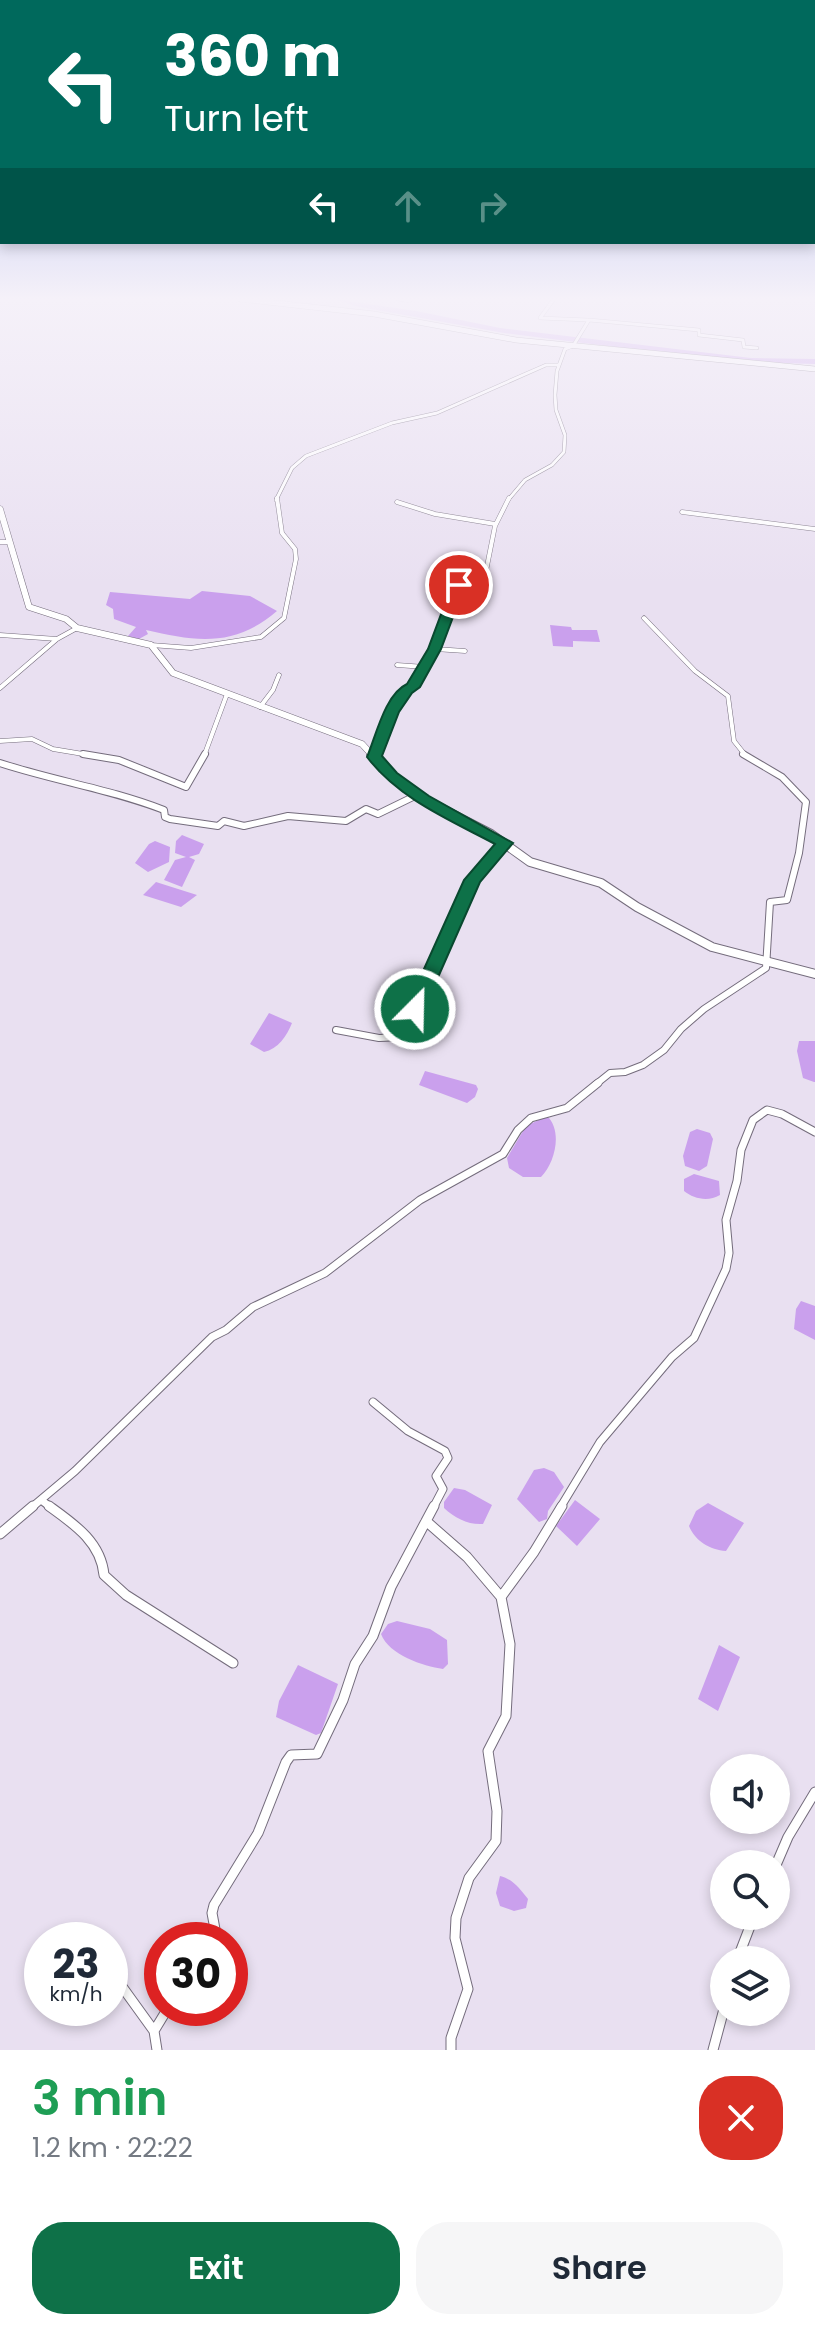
<!DOCTYPE html>
<html lang="en">
<head>
<meta charset="utf-8">
<style>
  :root { --surface:#fff; --page:#f6f6f7; --text:#1f2937; --muted:#747a83; --accent:#0e7148 }
  body { margin:0; font-family:Poppins,sans-serif; background:var(--page); color:var(--text); height:100vh; display:flex; flex-direction:column; font-size:30px; white-space:nowrap }
  * { box-sizing:border-box; margin:0 }
  p { font-size:26px; color:var(--muted) }
  .icon { flex:none; width:44px; height:44px; fill:none; stroke:currentColor; stroke-width:2; stroke-linecap:round; stroke-linejoin:round }
  .map { position:relative; height:2050px; overflow:hidden }
  .side { display:flex; flex-direction:column; background:var(--surface); flex:1 }
  .side>* { flex:none }
  .hud { position:absolute; left:0px; top:0px; width:816px; height:244px; box-shadow:0 4px 12px #0003; background:#00695c; color:#fff; overflow:hidden }
  .buttons { position:absolute; left:710px; top:1754px; display:grid; gap:16px }
  .buttons a { display:grid; place-items:center; width:80px; height:80px; border-radius:50%; background:var(--surface); box-shadow:0 4px 12px #0003; font-size:40px }
  .speed { position:absolute; left:24px; top:1922px; display:flex; gap:16px; font-size:40px; font-weight:700; text-align:center }
  .speed>* { display:grid; place-content:center; width:104px; height:104px; border-radius:50%; background:var(--surface); box-shadow:0 4px 12px #0003; line-height:1 }
  .speed small { font-size:20px; font-weight:400 }
  .speed .limit { border:12px solid #d22; background:#fff; color:#111 }
  .pin { position:absolute; display:grid; place-items:center; width:68px; height:68px; color:#fff; margin:-34px; border:4px solid #fff; border-radius:50%; box-shadow:0 2px 8px #0007 }
  .me { position:absolute; width:88px; margin:-44px; rotate:23deg; stroke-linejoin:round; filter:drop-shadow(0 0 6px #0008) }
  .turn { display:flex; align-items:center; gap:28px; height:168px; padding:0 32px; font-size:36px }
  .turn .icon { width:104px; height:104px; stroke-width:2.5 }
  .turn b { display:block; font-size:56px; line-height:68px }
  .lanes { display:flex; align-items:center; height:76px; padding:0 32px; background:#0003; justify-content:center; gap:40px; direction:ltr }
  .lanes .off { opacity:.35 }
  .round { display:grid; place-items:center; flex:none; width:84px; height:84px; border-radius:32px; background:var(--page) }
  .summary { display:flex; align-items:center; justify-content:space-between; height:136px; padding:0 32px }
  h1 { font-size:48px; font-weight:600; line-height:60px; color:#1e9e55 }
  .button { display:flex; gap:16px; margin-top:auto; padding:16px 32px }
  .button a { flex:1; height:92px; border-radius:32px; background:var(--accent); color:#fff; font-size:32px; font-weight:600; line-height:92px; text-align:center }
  .button a+a { background:var(--page); color:var(--text) }
  .map>svg:first-child { display:block }
</style>
</head>
<body>
<div class="map">
<svg width="815" height="2050" viewBox="0 0 815 2050">
  <rect width="100%" height="100%" fill="#e9e0f1"/>
  <path fill="#caa0ed" d="M 334,299 L 416,311 L 500,328 L 751,358 L 815,359 L 815,364 L 749,362 L 623,348 L 504,333 L 355,306 Z
    M 202,591 L 250,596 L 277,611 C 235,647 197,642 146,630 L 148,634 L 139,639 L 128,636 L 136,627 L 114,619 L 113,609 L 106,605 L 110,592 L 190,599 Z
    M 550,625 L 571,627 L 572,630 L 597,630 L 600,642 L 573,641 L 573,647 L 553,646 Z
    M 182,835 L 204,844 L 199,854 L 189,857 L 195,860 L 182,887 L 164,880 L 175,860 L 186,857 L 175,853 L 176,841 Z
    M 155,841 L 170,847 L 169,862 L 148,872 L 135,863 L 149,844 Z
    M 156,882 L 197,895 L 181,907 L 143,895 Z
    M 269,1013 L 292,1023 C 287,1036 278,1049 264,1052 L 250,1044 Z
    M 815,1041 L 815,1082 L 814,1082 L 803,1078 L 797,1051 L 799,1041 Z
    M 425,1071 L 476,1085 L 478,1089 L 475,1097 L 467,1103 L 419,1085 Z
    M 547,1116 C 563,1131 555,1163 541,1177 L 523,1177 L 509,1168 L 507,1158 L 526,1126 Z
    M 697,1129 L 710,1133 L 713,1139 L 707,1166 L 699,1171 L 685,1166 L 683,1156 L 690,1132 Z
    M 694,1174 L 719,1181 L 720,1195 C 708,1202 694,1199 684,1191 L 684,1179 Z
    M 801,1301 L 815,1306 L 815,1340 L 794,1329 L 796,1309 Z
    M 544,1468 L 554,1472 L 564,1487 L 548,1511 L 547,1519 L 539,1522 L 517,1499 L 534,1470 Z
    M 454,1488 L 465,1490 L 492,1505 L 483,1524 C 468,1525 455,1518 444,1508 L 444,1502 Z
    M 575,1500 L 600,1519 L 577,1546 L 556,1526 Z
    M 708,1503 L 744,1523 L 726,1551 C 710,1550 695,1541 689,1526 L 696,1511 Z
    M 397,1621 L 430,1629 L 447,1640 L 448,1664 L 443,1669 C 423,1666 389,1655 381,1634 L 388,1624 Z
    M 719,1645 L 740,1657 L 718,1711 L 698,1699 Z
    M 298,1665 L 338,1684 L 321,1733 L 316,1735 L 276,1717 L 279,1701 Z
    M 500,1876 C 513,1879 520,1889 528,1899 L 526,1908 L 514,1911 L 500,1906 L 496,1893 Z"/>
  <g fill="none" stroke-linecap="round" stroke-linejoin="round">
    <defs>
      <path id="street-far4" d="M 398,299 L 410,301
        M 554,299 L 540,318 L 588,320
        M 276,500 L 292,468 L 306,456 L 392,423 L 437,413 L 546,365 L 558,365
        M 508,500 L 525,480 L 552,465 L 564,452 L 565,435 L 556,410 L 555,395 L 557,371 L 565,349 L 573,346 L 589,320 L 699,330 L 699,335 L 743,340 L 744,347 L 757,348"/>
      <path id="street-far3" d="M 397,502 L 435,514 L 495,524
        M 682,512 L 815,529
        M 0,542 L 10,542
        M 644,618 L 695,671 L 728,696 L 734,741 L 746,756
        M 0,635 L 57,639
        M 151,645 L 191,648 L 261,637 L 284,618 L 296,559 L 295,549 L 282,533 L 277,498
        M 435,649 L 465,651
        M 397,665 L 425,667
        M 0,688 L 57,639 L 77,628
        M 260,707 L 273,690 L 279,675
        M 0,741 L 32,739 L 53,749 L 95,756
        M 204,756 L 227,694
        M 375,756 L 393,708 L 413,687 L 435,649 L 459,585 L 484,581 L 495,526 L 509,498"/>
      <path id="street-far2" d="M 83,754 L 119,760 L 186,787 L 205,754
        M 375,757 L 376,754
        M 0,763 C 55,781 110,789 164,810 L 165,817 L 170,819 L 218,826 L 224,821 L 244,826 L 288,816 L 346,821 L 366,809 L 378,814 L 417,795
        M 336,1030 L 379,1038 L 403,1037 L 472,880 L 505,843
        M 595,1085 L 610,1073 L 625,1072 L 643,1065 L 664,1050 L 681,1029 L 704,1009 L 766,968 L 770,902 L 787,900 L 799,853 L 806,802 L 782,777 L 743,754"/>
      <path id="street-far1" d="M 373,1402 L 408,1431 L 445,1451 L 448,1458 L 436,1476 L 443,1489 L 433,1508
        M 41,1500 L 52,1508
        M 31,1508 L 75,1471 L 212,1337 L 226,1330 L 253,1307 L 325,1273 L 420,1200 L 503,1154 L 518,1130 L 531,1118 L 567,1108 L 598,1083
        M 560,1508 L 600,1442 L 672,1357 L 694,1338 L 726,1269 L 729,1253 L 726,1220 L 737,1181 L 741,1150 L 753,1120 L 767,1110 L 782,1114 L 815,1132"/>
      <path id="street" d="M 49,1506 C 74,1524 101,1542 104,1575 L 126,1595 L 233,1663
        M 426,1521 L 467,1557 L 501,1597 L 510,1644 L 506,1716 L 488,1751 L 497,1811 L 496,1841 L 469,1878 L 456,1918 L 455,1938 L 468,1989 L 451,2038 L 451,2050
        M 0,1534 L 33,1506
        M 501,1597 L 534,1552 L 562,1506
        M 776,1865 L 788,1837 L 815,1792
        M 217,1940 L 212,1913 L 214,1905 L 258,1833 L 286,1762 L 291,1755 L 317,1754 L 343,1700 L 355,1664 L 373,1636 L 391,1587 L 434,1506
        M 737,1960 L 754,1916
        M 110,1970 L 154,2031 L 157,2050
        M 154,2031 L 168,2008
        M 713,2050 L 724,2009"/>
      <path id="secondary-far2" d="M 240,299 L 374,314 L 516,340 L 815,369"/>
      <path id="secondary-far1" d="M 0,509 L 29,607 L 66,619 L 77,628 L 151,645 L 173,673 L 362,744 L 373,756"/>
      <path id="secondary" d="M 371,754 L 391,776 L 423,799 L 491,834 L 530,862 L 601,883 L 637,907 L 712,947 L 815,974"/>
    </defs>
    <use href="#street-far4" stroke="#746c7c" stroke-width="4"/>
    <use href="#street-far3" stroke="#746c7c" stroke-width="5"/>
    <use href="#street-far2" stroke="#746c7c" stroke-width="8"/>
    <use href="#street-far1" stroke="#746c7c" stroke-width="9"/>
    <use href="#street" stroke="#746c7c" stroke-width="11"/>
    <use href="#secondary-far2" stroke="#746c7c" stroke-width="6"/>
    <use href="#secondary-far1" stroke="#746c7c" stroke-width="7"/>
    <use href="#secondary" stroke="#746c7c" stroke-width="10"/>
    <use href="#street-far4" stroke="#fff" stroke-width="3"/>
    <use href="#street-far3" stroke="#fff" stroke-width="4"/>
    <use href="#street-far2" stroke="#fff" stroke-width="6"/>
    <use href="#street-far1" stroke="#fff" stroke-width="7"/>
    <use href="#street" stroke="#fff" stroke-width="9"/>
    <use href="#secondary-far2" stroke="#fff" stroke-width="5"/>
    <use href="#secondary-far1" stroke="#fff" stroke-width="6"/>
    <use href="#secondary" stroke="#fff" stroke-width="8"/>
  </g>
  <linearGradient id="sky" x2="0" y2="1"><stop stop-color="#9cacea"/><stop offset="0.51" stop-color="#f5f1f9"/><stop offset="1" stop-color="#f5f1f9" stop-opacity="0"/></linearGradient>
  <rect width="815" height="586" fill="url(#sky)"/>
  <path fill="#0e7148" stroke="#09492f" stroke-width="2" d="M 459,581 L 465,585 L 441,649 L 420,687 L 412,693 L 399,712 L 382,756 L 397,773 L 429,796 L 513,843 L 480,882 L 424,1009 L 415,1016 L 406,1009 L 464,880 L 495,844 C 450,820 399,799 367,757 C 376,736 385,694 407,684 L 428,649 L 452,585 Z"/>
</svg>
<div class="buttons">
<a><svg class="icon" aria-label="sound" viewBox="0 0 24 24"><path d="M4 9h4l5-4v14l-5-4H4zM17 9q2 3 0 6"/></svg></a>
<a><svg class="icon" aria-label="search" viewBox="0 0 24 24"><circle cx="10" cy="10" r="6"/><path d="M15 15l6 6"/></svg></a>
<a><svg class="icon" aria-label="layers" viewBox="0 0 24 24"><path d="M12 4l9 5-9 5-9-5zM3 14l9 5 9-5"/></svg></a>
</div>
<div class="speed"><div>23<small>km/h</small></div><div class="limit">30</div></div>
<div class="pin" style="left:459px;top:585px;background:#d93025"><svg class="icon" aria-label="arrive" viewBox="0 0 24 24"><path d="M6 21V4h12l-3 4 3 4H6"/></svg></div>
<svg class="me" style="left:415px;top:1009px" viewBox="-20 -20 40 40"><circle r="17" fill="#0e7148" stroke="#fff" stroke-width="3"/><path d="M0-11L8 9 0 5-8 9z" fill="#fff"/></svg>
<div class="hud">
<div class="turn"><svg class="icon" aria-label="left" viewBox="0 0 24 24"><path d="M17 20v-9H6M10 6l-5 5 5 5"/></svg><div><b>360 m</b>Turn left</div></div>
<div class="lanes"><svg class="icon" aria-label="left" viewBox="0 0 24 24"><path d="M17 20v-9H6M10 6l-5 5 5 5"/></svg><svg class="icon off" aria-label="ahead" viewBox="0 0 24 24"><path d="M12 20V5M6 11l6-6 6 6"/></svg><svg class="icon off" aria-label="right" viewBox="0 0 24 24"><path d="M7 20v-9h11M14 6l5 5-5 5"/></svg></div>
</div>
</div>
<section class="side">
<div class="summary"><div><h1>3 min</h1><p>1.2 km · 22:22</p></div><a class="round" style="background:#d93025;color:#fff"><svg class="icon" aria-label="close" viewBox="0 0 24 24"><path d="M6 6l12 12M18 6L6 18"/></svg></a></div>
<div class="button"><a>Exit</a><a>Share</a></div>
</section>
</body>
</html>
